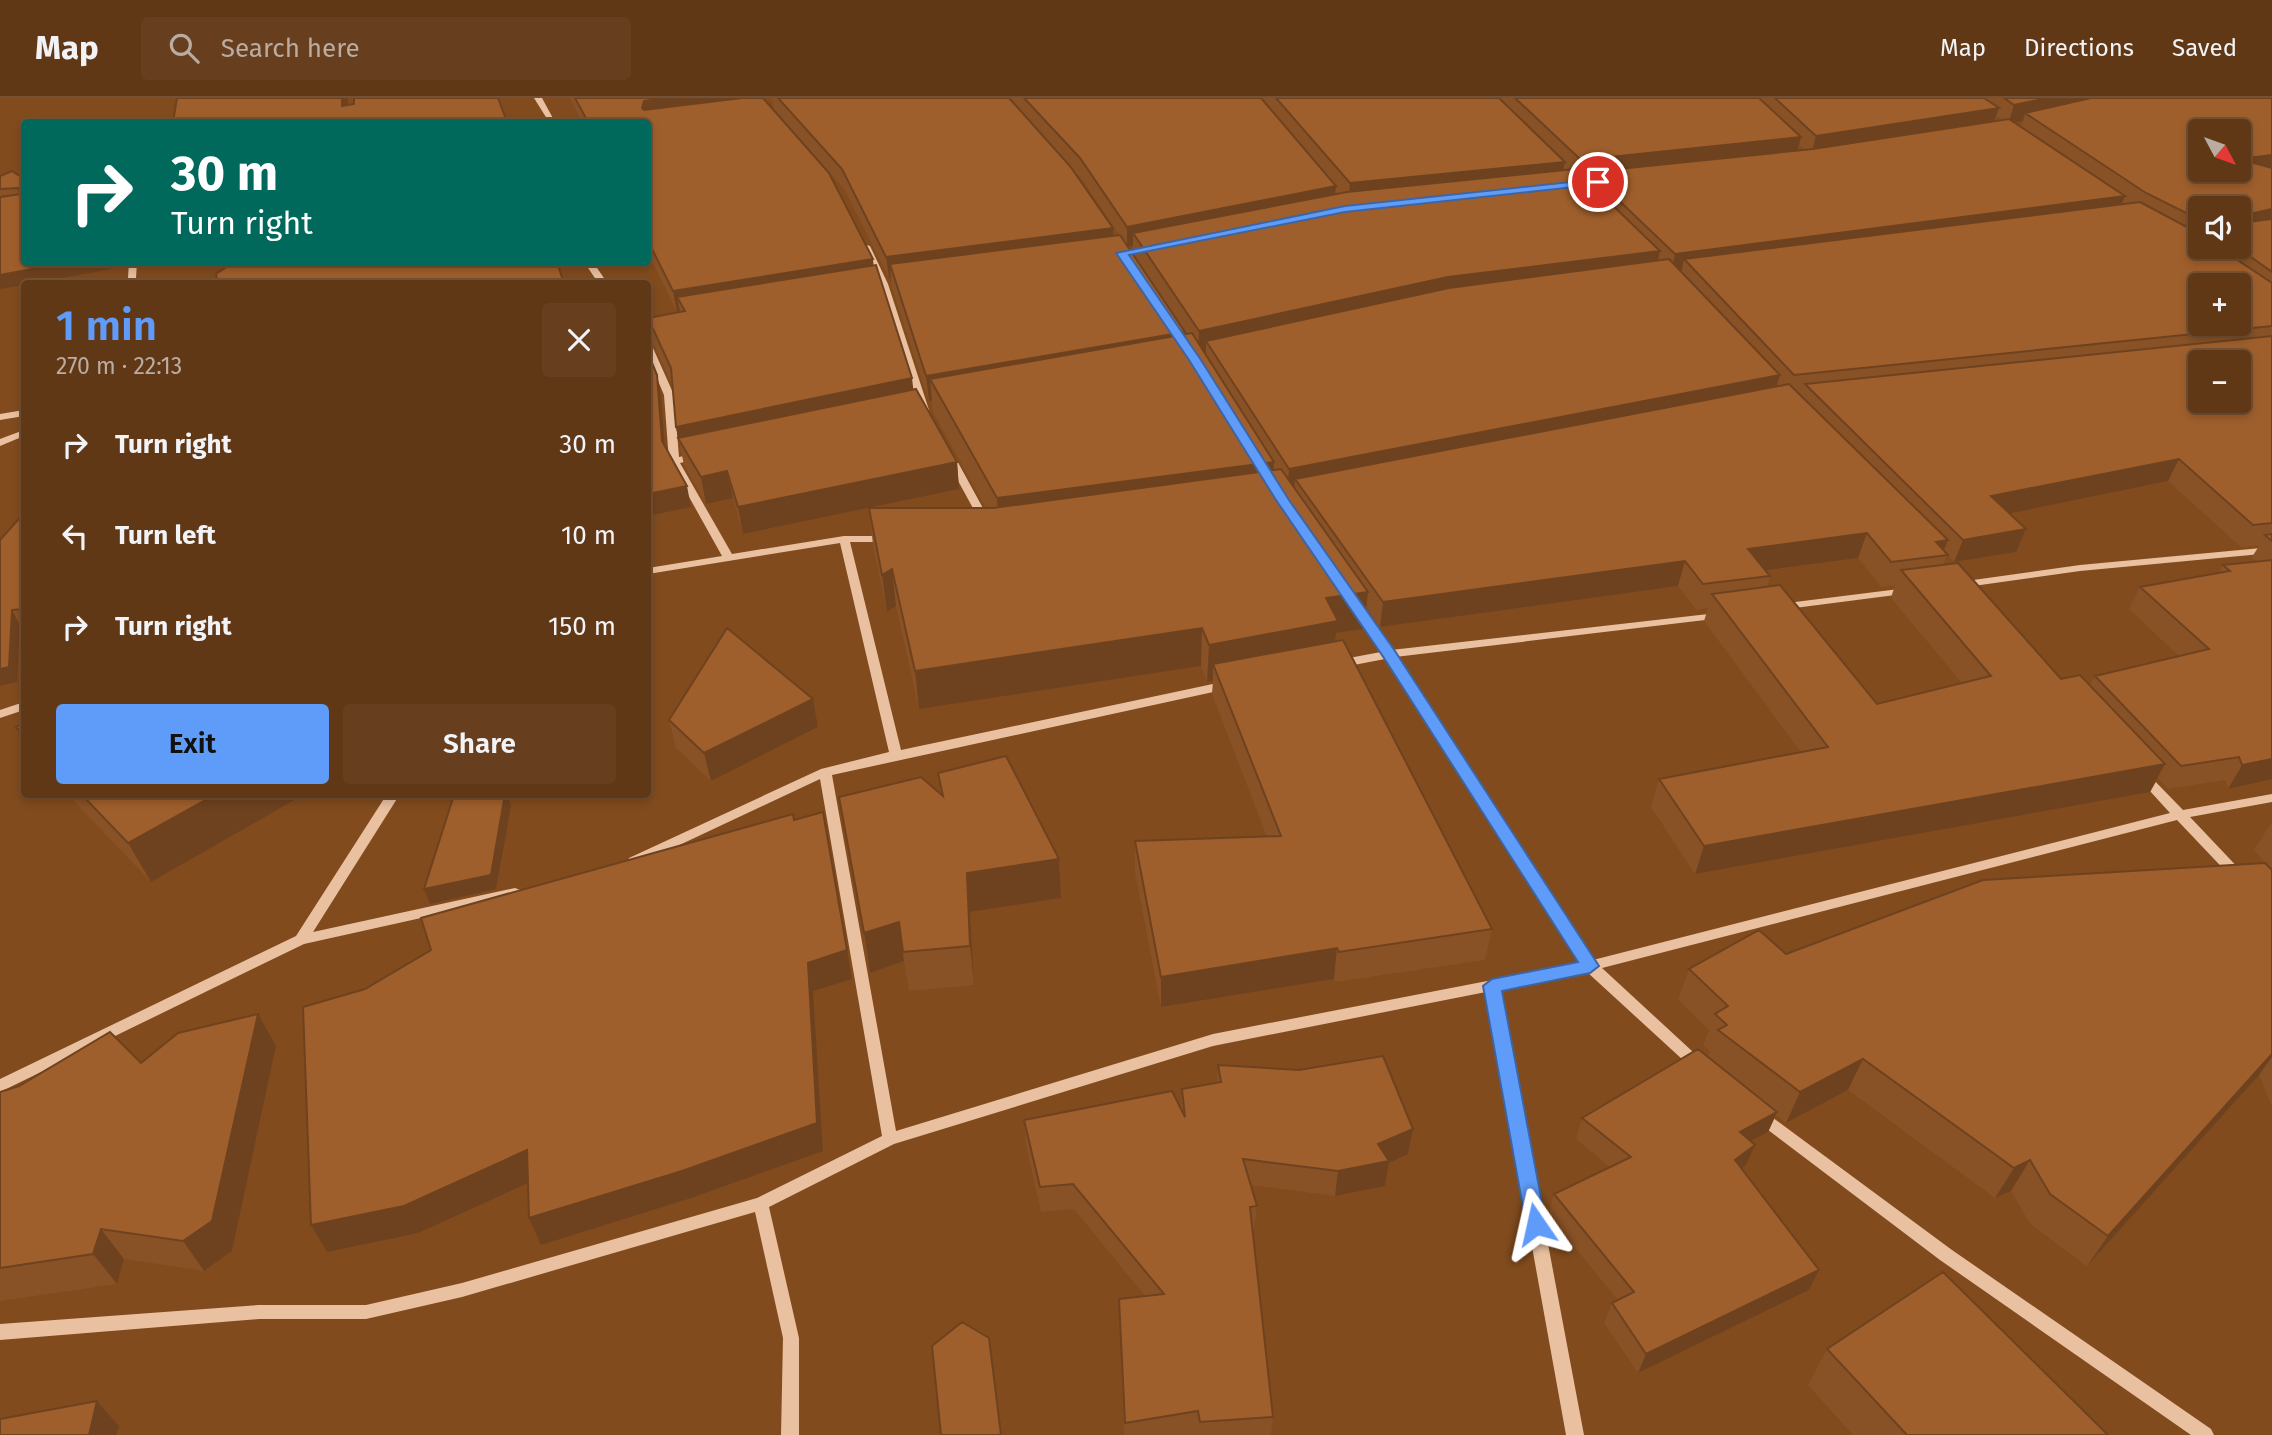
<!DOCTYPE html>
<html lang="en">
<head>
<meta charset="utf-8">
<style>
  :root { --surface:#613816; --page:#673f1f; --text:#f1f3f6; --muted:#baaca1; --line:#755235; --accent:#5f9cf9 }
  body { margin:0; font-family:"Fira Sans",sans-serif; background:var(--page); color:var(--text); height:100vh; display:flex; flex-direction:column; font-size:26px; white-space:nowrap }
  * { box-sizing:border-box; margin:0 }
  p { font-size:23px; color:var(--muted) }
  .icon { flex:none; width:38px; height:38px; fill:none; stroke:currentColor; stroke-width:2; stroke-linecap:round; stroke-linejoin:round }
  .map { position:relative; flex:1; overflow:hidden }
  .drawer { position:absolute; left:21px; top:182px; width:630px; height:518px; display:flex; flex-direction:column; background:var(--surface); border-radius:7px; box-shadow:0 4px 10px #0003,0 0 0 2px var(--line) }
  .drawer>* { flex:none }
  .guide { position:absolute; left:21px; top:21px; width:630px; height:147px; border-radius:7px; box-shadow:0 4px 10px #0003,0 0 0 2px var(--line); background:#00695c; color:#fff; overflow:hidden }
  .needle { width:46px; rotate:131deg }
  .buttons { position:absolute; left:2188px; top:21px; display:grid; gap:14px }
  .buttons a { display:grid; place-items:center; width:63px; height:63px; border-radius:7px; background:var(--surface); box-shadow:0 4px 10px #0003,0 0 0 2px var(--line); font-size:35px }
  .pin { position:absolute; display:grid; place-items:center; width:60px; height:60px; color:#fff; margin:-30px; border:4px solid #fff; border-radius:50%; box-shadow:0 2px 7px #0007 }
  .me { position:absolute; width:77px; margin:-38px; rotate:349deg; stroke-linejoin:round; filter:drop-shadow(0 0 5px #0008) }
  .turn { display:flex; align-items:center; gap:24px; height:147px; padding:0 35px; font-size:32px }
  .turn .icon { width:91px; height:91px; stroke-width:2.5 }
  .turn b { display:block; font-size:49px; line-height:60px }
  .round { display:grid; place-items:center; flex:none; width:74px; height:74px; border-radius:7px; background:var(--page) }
  .overview { display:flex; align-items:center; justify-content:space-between; height:119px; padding:0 35px }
  h1 { font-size:42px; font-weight:600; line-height:52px; color:var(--accent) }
  .cta { display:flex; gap:14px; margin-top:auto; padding:14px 35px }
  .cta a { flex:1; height:80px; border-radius:7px; background:var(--accent); color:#111; font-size:28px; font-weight:600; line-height:80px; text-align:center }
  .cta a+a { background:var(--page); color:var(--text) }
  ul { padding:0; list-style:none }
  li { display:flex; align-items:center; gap:21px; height:91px; padding:0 35px }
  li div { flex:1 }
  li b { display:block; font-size:26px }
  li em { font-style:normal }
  header { display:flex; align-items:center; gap:42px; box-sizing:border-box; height:98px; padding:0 35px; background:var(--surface); border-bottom:2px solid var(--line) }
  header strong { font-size:33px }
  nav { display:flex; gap:38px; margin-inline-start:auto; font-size:24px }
  .search { width:490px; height:63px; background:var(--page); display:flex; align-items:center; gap:18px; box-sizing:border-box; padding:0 24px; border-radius:7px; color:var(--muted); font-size:26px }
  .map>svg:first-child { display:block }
</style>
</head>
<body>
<header>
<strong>Map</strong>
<div class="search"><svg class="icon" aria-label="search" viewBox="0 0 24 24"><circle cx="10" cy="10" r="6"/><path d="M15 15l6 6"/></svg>Search here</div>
<nav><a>Map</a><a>Directions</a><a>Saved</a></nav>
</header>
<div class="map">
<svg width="2272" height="1337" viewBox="0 0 2272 1337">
  <rect width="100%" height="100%" fill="#814b1d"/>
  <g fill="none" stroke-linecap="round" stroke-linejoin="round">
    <path fill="#e9c1a1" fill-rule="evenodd" d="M 534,0 L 542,0 L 555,24 L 549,24 Z
      M 863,146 L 870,148 L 888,186 L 929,312 L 927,314 L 921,314 L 919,312 L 880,186 L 862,148 Z
      M 129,164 L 137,164 L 136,180 L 139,186 L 130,186 L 128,180 Z
      M 386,164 L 394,164 L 400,186 L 391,186 Z
      M 584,164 L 593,164 L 608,186 L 599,186 Z
      M 648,247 L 653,250 L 674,297 L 679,359 L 698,355 L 703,358 L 702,360 L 680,365 L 732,456 L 844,438 L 886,438 L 891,441 L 886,444 L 850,444 L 901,652 L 1227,583 L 1233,587 L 1227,591 L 832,677 L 896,1033 L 1213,936 L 1581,865 L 1385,561 L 1338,570 L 1332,566 L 1338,562 L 1381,554 L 1351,509 L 1357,506 L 1361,507 L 1391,552 L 1726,514 L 1728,516 L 1726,518 L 1722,520 L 1395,559 L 1593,862 L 2170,715 L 2139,681 L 2137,678 L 2143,674 L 2147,675 L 2183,712 L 2272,696 L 2272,704 L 2190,719 L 2244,776 L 2246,779 L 2244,782 L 2234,782 L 2177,722 L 1602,870 L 1705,965 L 1707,969 L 1705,973 L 1700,975 L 1695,973 L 1587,874 L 1500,891 L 1584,1337 L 1566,1337 L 1486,894 L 1213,948 L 894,1046 L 769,1109 L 799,1240 L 799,1337 L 781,1337 L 783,1240 L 755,1114 L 462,1199 L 366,1221 L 259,1221 L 0,1242 L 0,1226 L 259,1207 L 366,1207 L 462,1185 L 757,1100 L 882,1038 L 820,681 L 639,766 L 629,766 L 628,763 L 629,760 L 821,671 L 889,654 L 840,445 L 648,476 L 648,470 L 722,458 L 669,363 L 664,297 L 648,259 Z
      M 24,312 L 24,318 L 0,322 L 0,316 Z
      M 24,332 L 24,338 L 0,348 L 0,341 Z
      M 950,356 L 955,359 L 990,423 L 989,425 L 985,426 L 980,423 L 945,359 Z
      M 2272,449 L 2272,455 L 2080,473 L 1959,490 L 1954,487 L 1959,484 L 2080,467 Z
      M 1907,490 L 1911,491 L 1912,493 L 1911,495 L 1779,512 L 1773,509 L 1779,506 Z
      M 24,604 L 24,612 L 0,620 L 0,612 Z
      M 387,696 L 400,696 L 313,834 L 515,790 L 520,792 L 522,795 L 520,798 L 304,846 L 0,994 L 0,981 L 296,838 Z
      M 1760,1012 L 1765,1014 L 1952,1152 L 2211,1331 L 2214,1337 L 2191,1337 L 1940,1162 L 1755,1022 L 1753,1018 L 1755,1014 Z"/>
  </g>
  <path fill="#895226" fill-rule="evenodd" d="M 570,0 L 763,0 L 873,167 L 913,291 L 957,364 L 959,391 L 869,410 L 986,410 L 933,314 L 932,302 L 929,303 L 892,190 L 891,180 L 889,180 L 844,91 L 774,11 L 772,0 L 2272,0 L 2272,681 L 2228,691 L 2225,682 L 2168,691 L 2158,680 L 2150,694 L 1695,776 L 1651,709 L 1659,681 L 1801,654 L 1704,523 L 1708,510 L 1696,512 L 1678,488 L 1380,529 L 1367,510 L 1364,531 L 1336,535 L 1336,543 L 1492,831 L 1485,862 L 1335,884 L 1334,881 L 1161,909 L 1135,774 L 1135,743 L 1267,739 L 1212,596 L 1213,583 L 1207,584 L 1201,568 L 919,611 L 896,508 L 887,514 L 873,447 L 869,410 L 743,436 L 733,400 L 706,406 L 684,367 L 676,329 L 672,287 L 655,249 L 651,246 L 648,230 L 648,220 L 680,214 L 680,213 L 677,214 L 648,155 L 648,24 L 582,24 ZM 1996,18 L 2002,22 L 1994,24 ZM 2021,23 L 2023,23 L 2020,29 L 2014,25 ZM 1799,47 L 1805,52 L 1798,53 ZM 1073,72 L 1081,80 L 1119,137 L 1113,138 ZM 2200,110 L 2238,149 L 2200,149 ZM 1133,148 L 1133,157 L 1128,149 ZM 2168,383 L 2241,449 L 2259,448 L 2252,459 L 2257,464 L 2223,467 L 2219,475 L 2140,489 L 2129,511 L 2179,558 L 2095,578 L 2090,587 L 2061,581 L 1943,467 L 1947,457 L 1954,464 L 2016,454 L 2009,415 ZM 1858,460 L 1881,489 L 1895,487 L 1891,500 L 1962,585 L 1877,606 L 1767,489 L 1770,478 L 1765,473 Z
    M 12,73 L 126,168 L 0,191 L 0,78 Z
    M 24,415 L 24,526 L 20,527 L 17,584 L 0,588 L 0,442 Z
    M 813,601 L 818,629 L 711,683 L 676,650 L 669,622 Z
    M 938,675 L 1059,761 L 1061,800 L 970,814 L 974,887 L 909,893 L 904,863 L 870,875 L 839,699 L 941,695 Z
    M 67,696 L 305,696 L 151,784 Z
    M 2272,724 L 2272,772 L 2254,752 Z
    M 2272,772 L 2272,1009 L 2259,977 L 2087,1168 L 2030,1126 L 2011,1093 L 1995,1100 L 1848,992 L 1786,1025 L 1776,1017 L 1768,1034 L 1751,1044 L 1746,1067 L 1742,1071 L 1809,1192 L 1638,1275 L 1604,1225 L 1612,1205 L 1618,1202 L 1548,1117 L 1554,1096 L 1610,1069 L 1576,1041 L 1582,1020 L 1708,959 L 1710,953 L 1703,947 L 1709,932 L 1678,902 L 1689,871 L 1786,856 Z
    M 276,948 L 232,1153 L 204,1173 L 124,1161 L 117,1186 L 0,1203 L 0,994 L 141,965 Z
    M 1218,967 L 1413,1031 L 1408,1056 L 1389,1065 L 1385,1088 L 1335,1098 L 1251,1087 L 1257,1108 L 1254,1133 L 1253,1133 L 1273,1319 L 1271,1337 L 1124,1337 L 1119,1201 L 1145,1198 L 1074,1111 L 1041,1114 L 1026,1047 L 1024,1022 L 1181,1012 L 1182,991 L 1217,985 Z
    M 1827,1251 L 2108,1337 L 1853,1337 L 1808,1287 Z"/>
  <path fill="#6f421f" d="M 342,0 L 348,0 L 348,24 L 342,8 Z
    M 668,0 L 762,0 L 648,22 L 642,10 L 644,3 Z
    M 2047,0 L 2129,0 L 2025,15 L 2023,23 L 2008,26 L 2014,7 Z
    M 1999,10 L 1992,29 L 1811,57 L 1816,38 Z
    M 1801,39 L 1796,59 L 1589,74 L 1588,81 L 1577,82 L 1581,62 Z
    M 2272,57 L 2272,76 L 2239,61 Z
    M 1565,64 L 1561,84 L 1348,105 L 1350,85 Z
    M 1336,88 L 1334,108 L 1133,135 L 1133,148 L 1127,149 L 1127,129 Z
    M 2125,98 L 2118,115 L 1684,161 L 1682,172 L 1671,173 L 1675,156 Z
    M 2272,111 L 2272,129 L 2238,136 L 2245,117 Z
    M 1113,130 L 1113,151 L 890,166 L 891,180 L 889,180 L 886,159 Z
    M 1660,153 L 1655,175 L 1206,243 L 1206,254 L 1198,256 L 1199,233 L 1448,179 Z
    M 873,161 L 875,182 L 677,199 L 680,213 L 677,214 L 673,193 Z
    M 69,164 L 127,164 L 126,168 L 31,186 L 24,186 L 24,187 L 0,191 L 0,177 Z
    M 1185,234 L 1185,258 L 930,281 L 932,302 L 929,303 L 926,278 Z
    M 657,277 L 661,298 L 666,363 L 662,343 Z
    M 1780,277 L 1773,300 L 1295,381 L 1294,394 L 1287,395 L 1289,371 Z
    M 912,280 L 915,306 L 678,340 L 681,356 L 676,329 Z
    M 2179,361 L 2168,383 L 1982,421 L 1991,398 Z
    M 957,364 L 959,391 L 743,436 L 738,409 Z
    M 1274,364 L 1272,398 L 999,434 L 997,400 Z
    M 727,373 L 733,400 L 706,406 L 701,379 Z
    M 687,388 L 691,409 L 648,418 L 648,396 Z
    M 2026,431 L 2016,454 L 1954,464 L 1963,442 Z
    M 1867,435 L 1858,460 L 1740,476 L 1748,451 Z
    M 648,439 L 651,455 L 648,455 Z
    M 1948,442 L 1942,457 L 1936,444 Z
    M 1685,463 L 1678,488 L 1380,529 L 1383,504 Z
    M 892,471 L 896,508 L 887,514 L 882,477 Z
    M 1368,494 L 1364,531 L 1336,535 L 1334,561 L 1213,566 L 1213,583 L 1207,584 L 1209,547 L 1326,500 Z
    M 12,512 L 20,527 L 17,584 L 0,588 L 0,571 Z
    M 1202,530 L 1201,568 L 919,611 L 915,573 Z
    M 813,601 L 818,629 L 711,683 L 704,655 Z
    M 2272,661 L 2272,681 L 2228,691 L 2242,667 Z
    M 2165,666 L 2150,694 L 1695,776 L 1704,748 Z
    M 216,696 L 305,696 L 151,784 L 128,745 Z
    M 505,696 L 507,696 L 511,708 L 496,791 L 430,806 L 424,791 Z
    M 823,714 L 852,881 L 813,893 L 823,1053 L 691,1100 L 541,1147 L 529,1120 L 808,865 Z
    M 1059,761 L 1061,800 L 970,814 L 974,887 L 970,848 L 967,775 Z
    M 899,824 L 904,863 L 870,875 L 864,835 Z
    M 1337,850 L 1334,881 L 1161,909 L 1161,879 Z
    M 258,916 L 276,948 L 232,1153 L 204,1173 L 183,1143 Z
    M 2272,956 L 2272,959 L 2259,977 L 2087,1168 L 2108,1138 Z
    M 1863,961 L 1848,992 L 1786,1025 L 1800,994 Z
    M 1777,1014 L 1768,1034 L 1731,1054 L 1740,1034 Z
    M 1413,1031 L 1408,1056 L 1389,1065 L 1385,1088 L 1335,1098 L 1338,1073 L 1378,1046 Z
    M 1755,1047 L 1746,1067 L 1727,1082 L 1735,1062 Z
    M 527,1052 L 539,1080 L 418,1135 L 327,1154 L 311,1127 Z
    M 2030,1062 L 2011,1093 L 1995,1100 L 2014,1070 Z
    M 101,1131 L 124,1161 L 117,1186 L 93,1156 Z
    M 1819,1172 L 1809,1192 L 1638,1275 L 1646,1256 Z
    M 97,1303 L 119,1328 L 116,1337 L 89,1337 Z"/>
  <path fill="#9f5f2c" stroke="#6f421f" stroke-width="2" fill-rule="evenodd" d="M 177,0 L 342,0 L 342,8 L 354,6 L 354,0 L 498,0 L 507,24 L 173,24 Z
    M 575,0 L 668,0 L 644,3 L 642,10 L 644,12 L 742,0 L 763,0 L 829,75 L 873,161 L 673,193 L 648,143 L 648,24 L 588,24 Z
    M 778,0 L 1009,0 L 1070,68 L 1113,130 L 886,159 L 842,71 Z
    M 1024,0 L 1261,0 L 1336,88 L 1127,129 L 1080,60 Z
    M 1276,0 L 1499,0 L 1565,64 L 1350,85 Z
    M 1515,0 L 1759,0 L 1801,39 L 1581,62 Z
    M 1775,0 L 1984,0 L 1999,10 L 1816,38 Z
    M 2004,0 L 2047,0 L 2014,7 Z
    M 2091,0 L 2272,0 L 2272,57 L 2239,61 L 2272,70 L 2272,111 L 2245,117 L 2248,124 L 2272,121 L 2272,174 L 2237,149 L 2238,149 L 2238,110 L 2200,110 L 2200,122 L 2146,95 L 2025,15 ZM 2200,33 L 2238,33 L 2238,72 L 2200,72 Z
    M 2009,21 L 2125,98 L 1675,156 L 1589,74 L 1813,51 Z
    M 1575,71 L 1660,153 L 1448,179 L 1199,233 L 1133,135 L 1347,94 Z
    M 12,73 L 24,81 L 24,164 L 69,164 L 0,177 L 0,99 L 21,96 L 18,90 L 0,91 L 0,78 Z
    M 2140,104 L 2200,136 L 2200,149 L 2218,149 L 2272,185 L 2272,228 L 1794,277 L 1684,161 ZM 2200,187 L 2238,187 L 2238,226 L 2200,226 Z
    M 1120,137 L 1185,234 L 926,278 L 890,166 Z
    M 1669,161 L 1780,277 L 1289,371 L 1206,243 L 1449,190 Z
    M 234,164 L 382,164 L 383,169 L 394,169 L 396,166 L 396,164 L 557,164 L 564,186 L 218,186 L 216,176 Z
    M 876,167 L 912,280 L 676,329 L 671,270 L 648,220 L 685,213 L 677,199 Z
    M 1192,235 L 1274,364 L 997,400 L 930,281 Z
    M 2272,238 L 2272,425 L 2253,427 L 2179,361 L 1991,398 L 2026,431 L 1963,442 L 1805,286 ZM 2200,264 L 2238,264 L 2238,303 L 2200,303 Z
    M 648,255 L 657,277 L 662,343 L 687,388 L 648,396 Z
    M 1789,286 L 1948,442 L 1936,444 L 1948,457 L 1891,464 L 1867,435 L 1748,451 L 1770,478 L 1703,486 L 1685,463 L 1383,504 L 1295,381 Z
    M 916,291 L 957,364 L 738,409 L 727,373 L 701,379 L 678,340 Z
    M 1281,371 L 1368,494 L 1326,500 L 1338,523 L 1209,547 L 1202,530 L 915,573 L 892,471 L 882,477 L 869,410 L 993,410 Z
    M 24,415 L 24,511 L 12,512 L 9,569 L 0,571 L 0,442 Z
    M 2272,436 L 2272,443 L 2265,437 Z
    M 2272,462 L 2272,661 L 2242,667 L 2239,659 L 2181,668 L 2095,578 L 2209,551 L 2140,489 L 2230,473 L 2223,467 Z
    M 1958,465 L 2061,581 L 2080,577 L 2165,666 L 1704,748 L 1659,681 L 1828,649 L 1712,496 L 1780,487 L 1877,606 L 1991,578 L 1901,472 Z
    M 727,530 L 813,601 L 704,655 L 669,622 Z
    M 1343,542 L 1492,831 L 1339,854 L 1337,850 L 1161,879 L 1135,743 L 1281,738 L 1213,566 Z
    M 24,625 L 24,638 L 16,629 Z
    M 1006,658 L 1059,761 L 967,775 L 970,848 L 903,854 L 899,824 L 864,835 L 839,699 L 921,679 L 943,698 L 938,675 Z
    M 81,696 L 216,696 L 128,745 Z
    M 480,696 L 505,696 L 491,777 L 424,791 L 453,700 Z
    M 823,714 L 847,852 L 808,865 L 817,1025 L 682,1073 L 529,1120 L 527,1052 L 404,1108 L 311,1127 L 303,909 L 365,891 L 431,852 L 421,820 L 793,716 L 794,722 Z
    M 2265,765 L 2272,772 L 2272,956 L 2108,1138 L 2050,1096 L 2030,1062 L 2014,1070 L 1863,961 L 1800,994 L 1718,932 L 1727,927 L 1715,916 L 1728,908 L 1689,871 L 1759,832 L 1786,856 L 1983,782 Z
    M 258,916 L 212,1123 L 183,1143 L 101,1131 L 93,1156 L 0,1170 L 0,994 L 19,988 L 110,934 L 141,965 L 178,935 Z
    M 1698,951 L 1777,1014 L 1740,1034 L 1755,1047 L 1735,1062 L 1819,1172 L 1646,1256 L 1612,1205 L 1634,1194 L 1554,1096 L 1631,1059 L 1582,1020 Z
    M 1383,958 L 1413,1031 L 1378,1046 L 1389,1063 L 1338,1073 L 1243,1061 L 1257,1108 L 1250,1109 L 1273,1319 L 1200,1324 L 1198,1313 L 1125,1325 L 1119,1201 L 1164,1196 L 1073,1086 L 1040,1089 L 1024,1022 L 1172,993 L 1185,1019 L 1182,991 L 1221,984 L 1218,967 L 1299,972 Z
    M 1943,1174 L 2108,1337 L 1907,1337 L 1827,1251 Z
    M 962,1224 L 989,1240 L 1001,1337 L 941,1337 L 932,1248 Z
    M 97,1303 L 89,1337 L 0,1337 L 0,1321 Z"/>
  <path fill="#5f9cf9" stroke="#3e65a2" stroke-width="2" d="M 1598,81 L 1603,84 L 1602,86 L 1345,114 L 1129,157 L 1201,262 L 1289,402 L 1395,553 L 1599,868 L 1590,875 L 1502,893 L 1546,1126 L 1543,1132 L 1536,1135 L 1529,1132 L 1526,1126 L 1483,888 L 1492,881 L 1578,864 L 1384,560 L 1276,402 L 1189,262 L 1116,155 L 1345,108 Z"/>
</svg>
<div class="buttons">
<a><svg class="needle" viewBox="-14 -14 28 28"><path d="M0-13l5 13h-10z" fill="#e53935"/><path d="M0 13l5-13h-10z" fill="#baaca1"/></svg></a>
<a><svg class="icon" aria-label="sound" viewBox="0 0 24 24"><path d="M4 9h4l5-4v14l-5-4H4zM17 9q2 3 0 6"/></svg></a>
<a>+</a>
<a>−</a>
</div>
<div class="pin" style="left:1598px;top:84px;background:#d93025"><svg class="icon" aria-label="arrive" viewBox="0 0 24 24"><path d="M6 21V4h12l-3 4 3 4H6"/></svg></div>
<svg class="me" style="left:1536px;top:1126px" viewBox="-20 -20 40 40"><path d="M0-17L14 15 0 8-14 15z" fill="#5f9cf9" stroke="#fff" stroke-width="4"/></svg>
<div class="guide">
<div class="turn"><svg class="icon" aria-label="right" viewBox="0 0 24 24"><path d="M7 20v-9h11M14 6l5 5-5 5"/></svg><div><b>30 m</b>Turn right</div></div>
</div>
<section class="drawer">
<div class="overview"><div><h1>1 min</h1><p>270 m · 22:13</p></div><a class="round"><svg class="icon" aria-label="close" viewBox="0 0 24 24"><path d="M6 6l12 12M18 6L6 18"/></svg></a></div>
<ul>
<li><svg class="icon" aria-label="right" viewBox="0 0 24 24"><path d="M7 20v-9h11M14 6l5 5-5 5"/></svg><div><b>Turn right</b></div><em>30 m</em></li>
<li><svg class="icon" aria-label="left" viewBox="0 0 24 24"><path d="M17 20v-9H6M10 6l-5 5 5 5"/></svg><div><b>Turn left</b></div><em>10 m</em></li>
<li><svg class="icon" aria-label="right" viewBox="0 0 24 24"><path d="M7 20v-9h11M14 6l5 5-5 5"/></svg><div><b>Turn right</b></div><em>150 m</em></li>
</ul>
<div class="cta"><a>Exit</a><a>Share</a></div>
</section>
</div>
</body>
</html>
